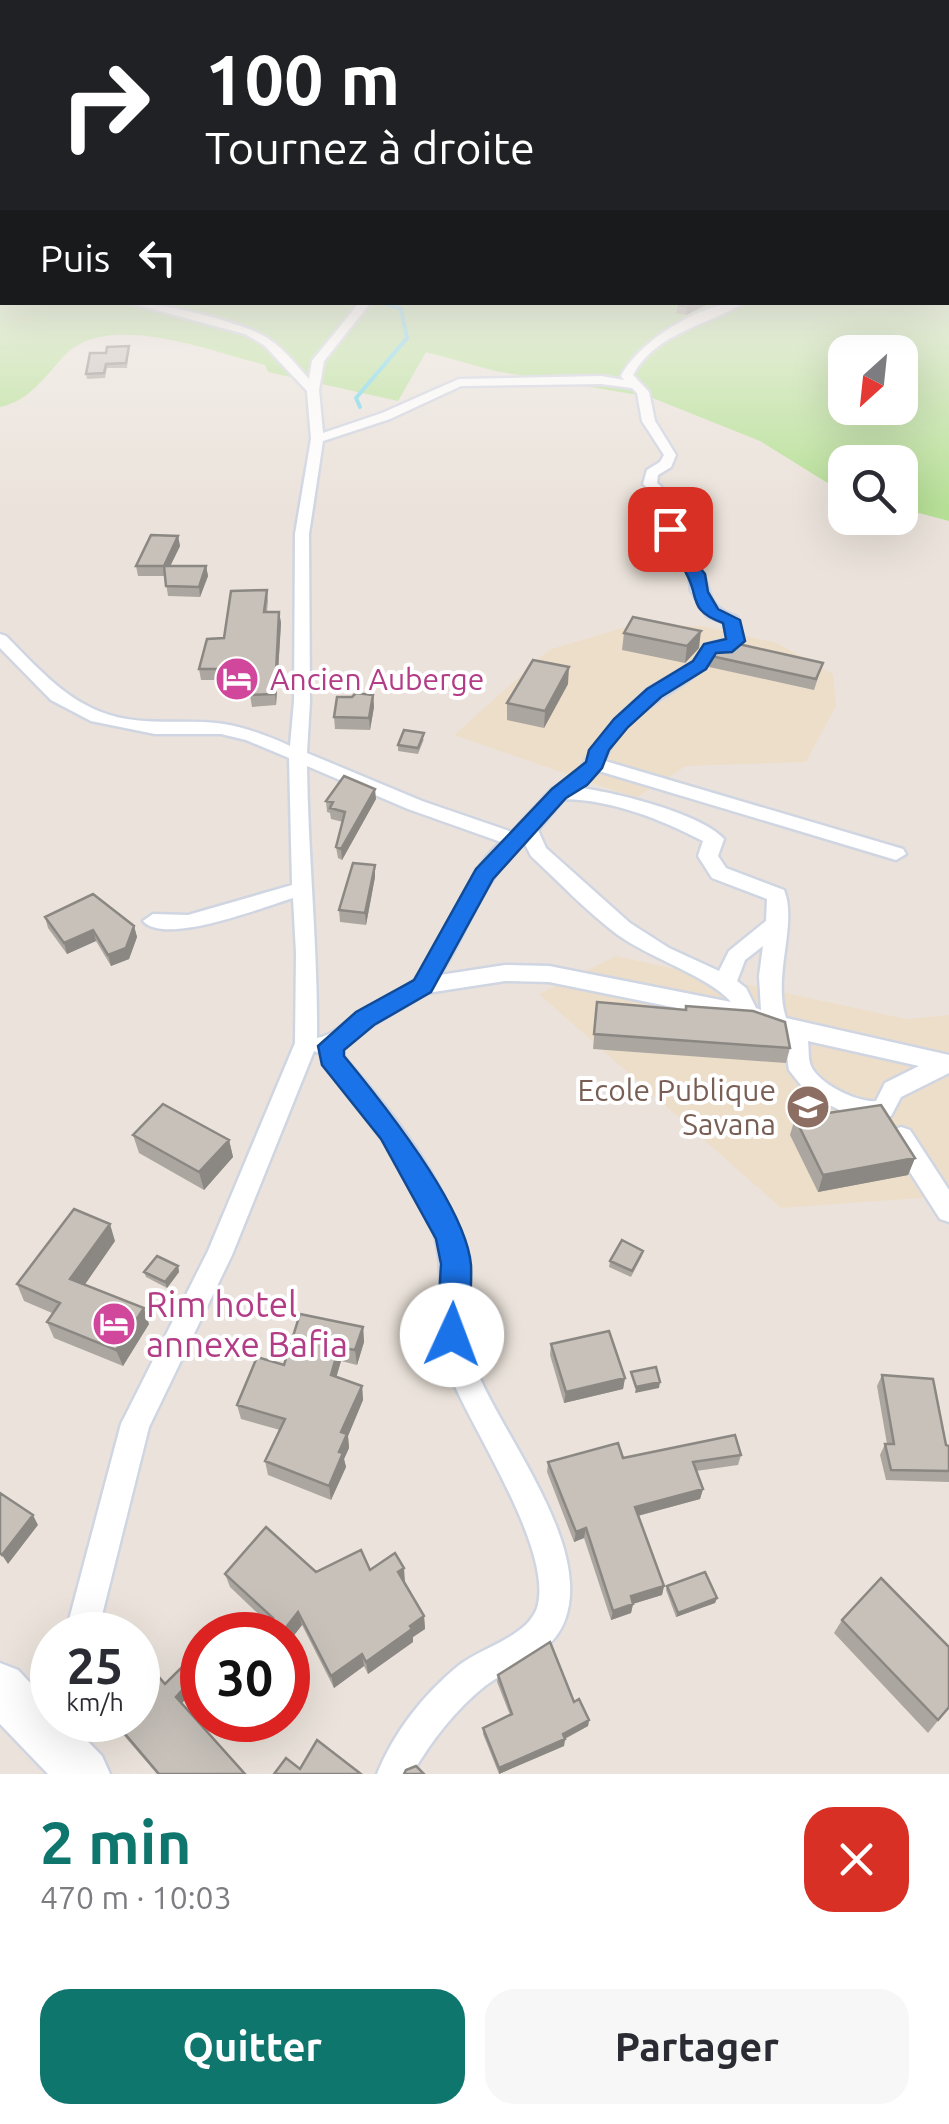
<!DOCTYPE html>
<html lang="fr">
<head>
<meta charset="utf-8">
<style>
  :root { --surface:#fff; --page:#f7f7f7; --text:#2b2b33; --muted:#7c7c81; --accent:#0f766e }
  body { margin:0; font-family:Ubuntu,sans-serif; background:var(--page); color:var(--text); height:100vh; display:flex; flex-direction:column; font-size:38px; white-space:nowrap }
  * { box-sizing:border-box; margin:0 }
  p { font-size:32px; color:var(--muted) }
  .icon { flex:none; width:55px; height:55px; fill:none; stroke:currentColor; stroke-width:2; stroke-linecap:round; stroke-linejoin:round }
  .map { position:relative; height:1774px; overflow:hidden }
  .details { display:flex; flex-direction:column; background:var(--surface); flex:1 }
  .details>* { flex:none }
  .banner { position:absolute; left:0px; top:0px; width:950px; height:305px; box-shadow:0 10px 40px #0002; background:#202124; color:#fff; overflow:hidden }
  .needle { width:65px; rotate:207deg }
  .tools { position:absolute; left:828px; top:335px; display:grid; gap:20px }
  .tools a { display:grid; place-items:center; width:90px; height:90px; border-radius:20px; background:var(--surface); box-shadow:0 10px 40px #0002; font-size:50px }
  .speed { position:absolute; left:30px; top:1612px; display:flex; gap:20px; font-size:50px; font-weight:700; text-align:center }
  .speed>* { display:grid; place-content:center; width:130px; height:130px; border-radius:50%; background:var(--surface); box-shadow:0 10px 40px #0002; line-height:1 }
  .speed small { font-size:25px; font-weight:400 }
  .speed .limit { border:15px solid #d22; background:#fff; color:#111 }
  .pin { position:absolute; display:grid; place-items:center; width:85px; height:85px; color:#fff; margin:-42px; border-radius:20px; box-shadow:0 5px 15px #0006 }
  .me { position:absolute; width:110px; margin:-55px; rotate:2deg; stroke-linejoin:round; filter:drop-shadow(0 0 8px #0008) }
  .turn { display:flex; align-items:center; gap:35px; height:210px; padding:0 40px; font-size:45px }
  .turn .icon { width:130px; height:130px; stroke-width:2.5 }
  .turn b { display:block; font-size:70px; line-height:85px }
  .then { display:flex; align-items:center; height:95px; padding:0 40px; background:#0003; gap:20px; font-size:38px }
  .round { display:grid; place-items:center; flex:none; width:105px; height:105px; border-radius:30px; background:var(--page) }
  .overview { display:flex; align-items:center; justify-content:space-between; height:170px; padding:0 40px }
  h1 { font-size:60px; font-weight:700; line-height:75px; color:var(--accent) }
  .primary-button { display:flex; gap:20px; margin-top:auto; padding:20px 40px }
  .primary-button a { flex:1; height:115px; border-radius:30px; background:var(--accent); color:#fff; font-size:40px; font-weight:700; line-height:115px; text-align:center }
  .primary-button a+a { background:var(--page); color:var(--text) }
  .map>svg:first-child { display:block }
</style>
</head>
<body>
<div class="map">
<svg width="949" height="1774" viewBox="0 0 949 1774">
  <rect width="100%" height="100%" fill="#ebe3db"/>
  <path fill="#eddeca" d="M 628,626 L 702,626 L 777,643 L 833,674 L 836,706 L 806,762 L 686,766 L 636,798 L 454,735 L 549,650 Z
    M 616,956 L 906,1019 L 949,1015 L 949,1196 L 781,1208 L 539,994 Z"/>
  <path fill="#b8e198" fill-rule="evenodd" d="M 0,257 L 2,302 L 948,302 L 949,257 L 949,521 L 900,508 L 900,462 L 845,462 L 845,489 L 826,482 L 760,441 L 650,397 L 495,371 L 426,352 L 398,401 L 268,372 L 265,365 C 213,352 109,310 65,355 C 46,375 30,401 0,407 ZM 845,352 L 900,352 L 900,408 L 845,408 Z"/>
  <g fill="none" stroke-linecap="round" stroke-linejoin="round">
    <path stroke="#6fd7ec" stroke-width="4" d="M 360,407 L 356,398 L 407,338 L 401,309 L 381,302"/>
    <defs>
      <path id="minor" d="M 126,302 C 157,302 246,322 270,340 C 285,350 297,366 309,379 L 312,361 L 360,302 L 371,302 L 324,361 L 319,390 L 323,433 L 382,413 L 459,379 L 601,376 L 624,380 L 621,376 C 641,339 703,302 745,302 C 707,326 656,332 633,375 L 649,392 L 655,421 L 676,455 L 671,467 L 658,475 L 657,483 C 678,500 676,532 690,556 C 694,563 701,568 704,576 C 712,600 710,607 737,617 L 744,641 L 731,651 L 716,653 C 691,692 619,708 605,761 L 903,849 L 906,854 L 896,860 L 599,771 L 581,788 C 617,793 700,813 724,839 L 718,856 L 726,868 L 784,890 C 798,924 772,975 786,1018 L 949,1055 L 949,1073 L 901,1097 L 891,1116 L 863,1122 L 808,1094 L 789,1070 L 784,1035 L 746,1022 L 549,982 L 505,981 L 427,993 L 373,1025 L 342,1049 L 342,1055 C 384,1103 425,1153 451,1211 C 459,1227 466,1244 467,1262 C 471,1301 462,1336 478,1374 C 506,1440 592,1547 565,1620 C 551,1657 513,1664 485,1686 C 455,1710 431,1741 412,1774 L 377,1774 C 394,1732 423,1695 458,1666 C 480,1648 527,1637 537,1608 C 554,1554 477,1437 454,1384 C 427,1321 454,1273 427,1213 C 402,1158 362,1110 323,1064 L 320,1053 L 314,1051 L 232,1255 L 149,1427 L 97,1635 L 65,1635 L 121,1424 L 208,1251 L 295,1043 L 296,953 L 293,898 C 263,907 165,946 143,921 L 153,914 L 188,915 L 292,885 L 289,758 L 246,740 L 221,734 L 155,734 L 91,721 L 51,700 L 0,648 L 0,634 L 6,636 C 35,665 62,697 101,712 C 142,728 183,718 224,724 C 247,728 268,736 290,746 L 294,701 L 295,534 L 311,439 L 307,391 L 264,345 L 245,334 ZM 601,384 L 632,388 L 637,393 L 642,421 L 664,455 L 660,462 L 647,470 L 643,484 L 656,496 L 663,529 L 678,561 L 689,574 L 691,591 L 707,616 L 724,623 L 728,639 L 705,645 L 694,662 L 648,689 L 615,719 L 574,777 L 552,789 L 512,832 L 422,801 L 307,753 L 310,701 L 309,534 L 323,441 L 390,419 L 461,386 ZM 307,766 L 408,809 L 501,842 C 459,878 452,940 415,979 C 402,992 378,1001 362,1010 C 347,1020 335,1035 317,1038 C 318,947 308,857 307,766 ZM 564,799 C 613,800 660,819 703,841 L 698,856 L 712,878 L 767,899 L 766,921 L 729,951 L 719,971 L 669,948 L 630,923 L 546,848 L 538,830 ZM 524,842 L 531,856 C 559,882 587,912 618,935 C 648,957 712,978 731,1002 L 549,966 L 505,965 L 440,975 C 468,930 484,878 524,842 ZM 763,946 L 759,976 L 761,1010 L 756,1008 L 746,988 L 737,981 L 745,960 ZM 808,1041 L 919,1066 L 885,1083 L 876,1101 C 858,1103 819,1084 811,1066 C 808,1060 809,1048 808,1041 Z
        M 901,1127 L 910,1130 L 949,1190 L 949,1222 L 940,1219 L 892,1144 L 889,1137 L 892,1130 Z"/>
      <path id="secondary" d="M 0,1663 L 18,1670 L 52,1706 L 52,1720 L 67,1720 L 102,1756 L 110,1774 L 48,1774 L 0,1724 Z"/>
    </defs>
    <use href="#minor" stroke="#d0d5e2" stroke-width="5"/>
    <use href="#secondary" stroke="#d0d5e2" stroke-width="5"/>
    <use href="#minor" fill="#fff" fill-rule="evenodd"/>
    <use href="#secondary" fill="#fff" fill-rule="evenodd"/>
  </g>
  <path fill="#aba6a0" d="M 679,302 L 712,302 L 686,315 L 676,313 Z
    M 129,346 L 127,368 L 107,368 L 105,378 L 87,379 L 86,374 L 106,353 Z
    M 178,536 L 180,546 L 170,566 L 206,566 L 208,576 L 200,597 L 168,596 L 165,576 L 138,576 L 136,566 Z
    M 267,590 L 268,601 L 267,612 L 279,612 L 281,623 L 276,705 L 252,707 L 250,695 L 251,680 L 201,680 L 199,669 L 224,638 Z
    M 624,633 L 699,648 L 685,663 L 622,650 Z
    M 711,656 L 823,663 L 814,690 L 709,667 Z
    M 568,684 L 544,728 L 507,720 L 507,703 Z
    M 373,695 L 374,707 L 370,730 L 335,729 L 334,717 L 352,697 Z
    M 424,739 L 418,754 L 398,751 L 398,745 Z
    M 376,799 L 342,860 L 338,858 L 336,847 L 343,822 L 331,819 L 330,813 L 327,812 L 326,801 Z
    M 375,877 L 366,925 L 340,922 L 339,910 Z
    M 45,917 L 134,926 L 137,937 L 129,959 L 111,966 L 96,941 L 67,954 L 48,928 Z
    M 597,1002 L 790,1048 L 786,1063 L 593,1049 Z
    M 795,1118 L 915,1158 L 908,1175 L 818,1192 L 790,1135 Z
    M 133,1135 L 229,1140 L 233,1157 L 204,1190 L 139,1153 Z
    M 115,1241 L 85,1284 L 149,1324 L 123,1366 L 54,1338 L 47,1322 L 52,1313 L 24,1301 L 17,1284 Z
    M 643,1251 L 642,1256 L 631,1277 L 609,1267 L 610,1261 Z
    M 178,1266 L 179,1272 L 167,1288 L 146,1277 L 144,1272 Z
    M 363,1327 L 364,1342 L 357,1365 L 341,1361 L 336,1377 L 362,1386 L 363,1400 L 348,1436 L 349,1448 L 344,1459 L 346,1467 L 331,1500 L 268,1475 L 265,1461 L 280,1430 L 241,1419 L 237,1405 L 284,1365 Z
    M 551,1344 L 625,1378 L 623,1389 L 564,1403 L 550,1355 Z
    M 882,1375 L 946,1445 L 949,1446 L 949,1482 L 886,1480 L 880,1455 L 885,1444 L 887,1444 L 877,1386 Z
    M 741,1455 L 738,1465 L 696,1471 L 703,1489 L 700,1499 L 638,1516 L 664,1586 L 662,1595 L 633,1604 L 631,1613 L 611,1620 L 584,1538 L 574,1542 L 547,1472 L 548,1462 L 623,1458 Z
    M 370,1570 L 405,1582 L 424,1616 L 425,1629 L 413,1637 L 413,1642 L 368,1674 L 364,1666 L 334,1688 L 302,1625 L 288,1643 L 288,1635 L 269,1624 L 230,1587 L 225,1574 Z
    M 667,1586 L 717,1598 L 715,1603 L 676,1617 L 666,1590 Z
    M 842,1620 L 949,1707 L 928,1733 L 834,1633 Z
    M 498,1675 L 574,1702 L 589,1720 L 588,1726 L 565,1739 L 564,1746 L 499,1774 L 483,1734 L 483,1728 L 510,1715 L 497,1682 Z
    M 165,1684 L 197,1687 L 182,1703 L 245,1774 L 157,1774 L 120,1731 L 115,1722 Z"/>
  <path fill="#8b8782" d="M 697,302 L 712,302 L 686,315 L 687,307 Z
    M 178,536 L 180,546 L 166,575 L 164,566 Z
    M 206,566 L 208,576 L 200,597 L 199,587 Z
    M 279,612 L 281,623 L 276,705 L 275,694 Z
    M 701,631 L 699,648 L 685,663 L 687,646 Z
    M 569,667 L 568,684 L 544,728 L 545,711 Z
    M 373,695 L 374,707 L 370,730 L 369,718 Z
    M 375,789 L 376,799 L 342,860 L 341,849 Z
    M 375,865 L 375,877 L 366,925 L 365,913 Z
    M 134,926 L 137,937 L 129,959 L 111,966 L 108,955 Z
    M 93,930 L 96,941 L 67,954 L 64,943 Z
    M 229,1140 L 233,1157 L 204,1190 L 199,1172 Z
    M 915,1158 L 908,1175 L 818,1192 L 823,1175 Z
    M 110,1224 L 115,1241 L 77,1296 L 70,1279 Z
    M 178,1266 L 179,1272 L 167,1288 L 165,1282 Z
    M 144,1308 L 149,1324 L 123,1366 L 116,1350 Z
    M 363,1327 L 364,1342 L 357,1365 L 355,1350 Z
    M 339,1347 L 341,1361 L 333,1389 L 331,1375 Z
    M 625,1378 L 623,1389 L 564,1403 L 566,1392 Z
    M 660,1382 L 659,1388 L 635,1393 L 636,1387 Z
    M 362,1386 L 363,1400 L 348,1436 L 349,1448 L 344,1459 L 346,1467 L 331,1500 L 329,1486 L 339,1452 L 341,1432 Z
    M 703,1489 L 700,1499 L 633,1517 L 635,1507 Z
    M 33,1515 L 38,1525 L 8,1564 L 2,1555 Z
    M 586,1528 L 584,1538 L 574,1542 L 576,1532 Z
    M 404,1568 L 405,1582 L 400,1586 L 398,1572 Z
    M 664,1586 L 662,1595 L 629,1605 L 631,1596 Z
    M 717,1598 L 715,1603 L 676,1617 L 678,1613 Z
    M 633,1604 L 631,1613 L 611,1620 L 613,1611 Z
    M 298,1612 L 302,1625 L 288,1643 L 288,1635 L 280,1635 Z
    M 424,1616 L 425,1629 L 413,1637 L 413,1642 L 368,1674 L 366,1662 Z
    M 362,1654 L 364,1666 L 334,1688 L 331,1676 Z
    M 193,1678 L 197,1687 L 180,1705 L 176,1697 Z
    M 589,1720 L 588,1726 L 562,1740 L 563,1734 Z
    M 565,1739 L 564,1746 L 499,1774 L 499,1768 Z"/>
  <path fill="#c7c1ba" stroke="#8b8782" stroke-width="2.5" d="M 679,302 L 697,302 L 687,307 L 677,304 Z
    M 129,346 L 126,363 L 106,364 L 104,373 L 86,374 L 90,353 L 106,353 L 107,347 Z
    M 151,535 L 178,536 L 164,566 L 206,566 L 199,587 L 166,586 L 164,566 L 136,566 Z
    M 267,590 L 264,612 L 279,612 L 275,694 L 250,695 L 252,669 L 199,669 L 207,639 L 224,638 L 231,591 Z
    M 633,617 L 701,631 L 687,646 L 624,633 Z
    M 734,643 L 823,663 L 816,679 L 711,656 L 720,645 Z
    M 533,660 L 569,667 L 545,711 L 507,703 Z
    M 356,693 L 373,695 L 369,718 L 334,717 L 337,697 L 352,697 Z
    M 404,730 L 424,733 L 418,748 L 398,745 Z
    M 344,776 L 375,789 L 341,849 L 336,847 L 345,812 L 330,808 L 333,802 L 326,801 Z
    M 353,863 L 375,865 L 365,913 L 339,910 Z
    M 93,894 L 134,926 L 126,948 L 108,955 L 93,930 L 64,943 L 45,917 Z
    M 597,1002 L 686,1010 L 686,1006 L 753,1011 L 785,1022 L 790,1048 L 594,1034 Z
    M 163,1104 L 229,1140 L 199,1172 L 133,1135 Z
    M 881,1105 L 915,1158 L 823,1175 L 795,1118 Z
    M 74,1209 L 110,1224 L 70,1279 L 144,1308 L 116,1350 L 47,1322 L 60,1303 L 17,1284 Z
    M 622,1240 L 643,1251 L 632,1271 L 610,1261 Z
    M 157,1256 L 178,1266 L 165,1282 L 144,1272 Z
    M 300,1314 L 363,1327 L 355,1350 L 339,1347 L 331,1375 L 362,1386 L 341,1432 L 347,1434 L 339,1452 L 343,1453 L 329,1486 L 265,1461 L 285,1419 L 237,1405 L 257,1357 L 284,1365 Z
    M 609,1331 L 625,1378 L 566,1392 L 551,1344 Z
    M 656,1367 L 660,1382 L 636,1387 L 631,1372 Z
    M 882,1375 L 933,1379 L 946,1445 L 949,1446 L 949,1471 L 891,1470 L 885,1444 L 894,1444 Z
    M 735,1435 L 741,1455 L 693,1462 L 703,1489 L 635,1507 L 664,1586 L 631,1596 L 633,1604 L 613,1611 L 586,1528 L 576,1532 L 548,1462 L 618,1443 L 623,1458 Z
    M 0,1493 L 33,1515 L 2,1555 L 0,1553 Z
    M 266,1527 L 316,1572 L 361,1550 L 370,1570 L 395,1553 L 404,1568 L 398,1572 L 424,1616 L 410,1626 L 412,1629 L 366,1662 L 362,1654 L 331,1676 L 298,1612 L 280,1635 L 263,1635 L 273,1618 L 225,1574 Z
    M 705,1572 L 717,1598 L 678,1613 L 667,1586 Z
    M 881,1578 L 949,1647 L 949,1707 L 938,1720 L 842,1620 Z
    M 550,1642 L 574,1702 L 579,1699 L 589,1720 L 563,1734 L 565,1739 L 499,1768 L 483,1728 L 512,1714 L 498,1675 Z
    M 183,1666 L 193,1678 L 176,1697 L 245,1774 L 159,1774 L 115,1722 L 117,1720 L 138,1720 L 138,1698 L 158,1676 L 165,1684 Z
    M 317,1740 L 361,1774 L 274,1774 L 286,1758 L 300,1769 Z
    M 416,1766 L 424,1774 L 404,1774 L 406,1770 Z"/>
  <linearGradient id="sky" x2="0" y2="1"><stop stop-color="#77c2ea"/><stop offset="0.51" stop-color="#f6f2ef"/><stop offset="1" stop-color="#f6f2ef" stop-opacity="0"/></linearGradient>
  <rect width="949" height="506" fill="url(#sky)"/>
  <path fill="#1a73e8" stroke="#114b97" stroke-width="2.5" d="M 670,524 L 676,525 L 693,559 L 705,574 L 708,592 L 718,609 L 740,620 L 745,641 L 732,652 L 716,653 L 706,669 L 661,697 L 628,727 L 609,750 L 602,768 L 587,785 L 566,798 L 493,879 L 431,992 L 374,1025 L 344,1050 L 344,1056 C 382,1102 466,1207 471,1265 C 472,1288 469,1312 468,1335 L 463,1345 L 452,1349 L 442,1345 L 437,1335 L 441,1264 L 436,1239 L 381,1139 L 322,1065 L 318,1046 L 356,1012 L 414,980 L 476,869 L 552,789 L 586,762 L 589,750 L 614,719 L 647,689 L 693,661 L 704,644 L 726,639 L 723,623 C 687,610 700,597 686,573 C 678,558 669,545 662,529 Z"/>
  <defs>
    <symbol id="hotel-disc" viewBox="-11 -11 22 22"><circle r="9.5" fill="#d1479c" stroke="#fff"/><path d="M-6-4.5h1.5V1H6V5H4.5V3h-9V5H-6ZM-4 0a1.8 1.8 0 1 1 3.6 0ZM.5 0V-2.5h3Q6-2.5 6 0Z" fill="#fff"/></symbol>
    <symbol id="school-disc" viewBox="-11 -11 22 22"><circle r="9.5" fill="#8d6e63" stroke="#fff"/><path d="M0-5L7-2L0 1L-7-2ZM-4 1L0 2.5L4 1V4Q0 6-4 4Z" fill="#fff"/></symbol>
  </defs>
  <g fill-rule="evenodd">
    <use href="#hotel-disc" x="212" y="654" width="50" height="50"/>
    <use href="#school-disc" x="783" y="1082" width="50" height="50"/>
    <use href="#hotel-disc" x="89" y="1299" width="50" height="50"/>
  </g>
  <g text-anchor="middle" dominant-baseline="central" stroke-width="8" stroke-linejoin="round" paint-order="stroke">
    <g font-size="30" fill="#b23c85" stroke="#fff" text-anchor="start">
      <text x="270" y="679">Ancien Auberge</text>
    </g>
    <g font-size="30" fill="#785e54" stroke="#fff" text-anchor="end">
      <text x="776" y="1090">Ecole Publique<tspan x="776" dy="34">Savana</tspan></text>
    </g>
    <g font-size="35" fill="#b23c85" stroke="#fff" text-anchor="start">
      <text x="146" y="1304">Rim hotel<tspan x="146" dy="40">annexe Bafia</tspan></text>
    </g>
  </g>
</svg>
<div class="tools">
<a><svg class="needle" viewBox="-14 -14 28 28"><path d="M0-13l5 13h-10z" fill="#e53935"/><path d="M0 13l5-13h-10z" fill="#7c7c81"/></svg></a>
<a><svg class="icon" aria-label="search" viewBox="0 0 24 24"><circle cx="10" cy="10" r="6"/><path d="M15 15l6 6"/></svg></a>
</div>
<div class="speed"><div>25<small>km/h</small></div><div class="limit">30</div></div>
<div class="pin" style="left:670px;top:529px;background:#d93025"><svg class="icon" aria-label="arrive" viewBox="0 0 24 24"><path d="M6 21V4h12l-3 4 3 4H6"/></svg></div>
<svg class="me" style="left:452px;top:1335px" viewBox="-20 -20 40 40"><circle r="19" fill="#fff"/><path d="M0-13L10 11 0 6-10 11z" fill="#1a73e8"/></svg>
<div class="banner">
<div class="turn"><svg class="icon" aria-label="right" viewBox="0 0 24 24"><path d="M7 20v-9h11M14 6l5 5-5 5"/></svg><div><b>100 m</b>Tournez à droite</div></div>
<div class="then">Puis<svg class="icon" aria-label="left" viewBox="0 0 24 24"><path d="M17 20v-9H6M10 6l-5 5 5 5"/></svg></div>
</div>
</div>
<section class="details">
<div class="overview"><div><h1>2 min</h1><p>470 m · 10:03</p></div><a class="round" style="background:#d93025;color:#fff"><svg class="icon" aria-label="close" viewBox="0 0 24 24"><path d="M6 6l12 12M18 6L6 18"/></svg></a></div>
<div class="primary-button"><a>Quitter</a><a>Partager</a></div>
</section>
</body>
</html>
